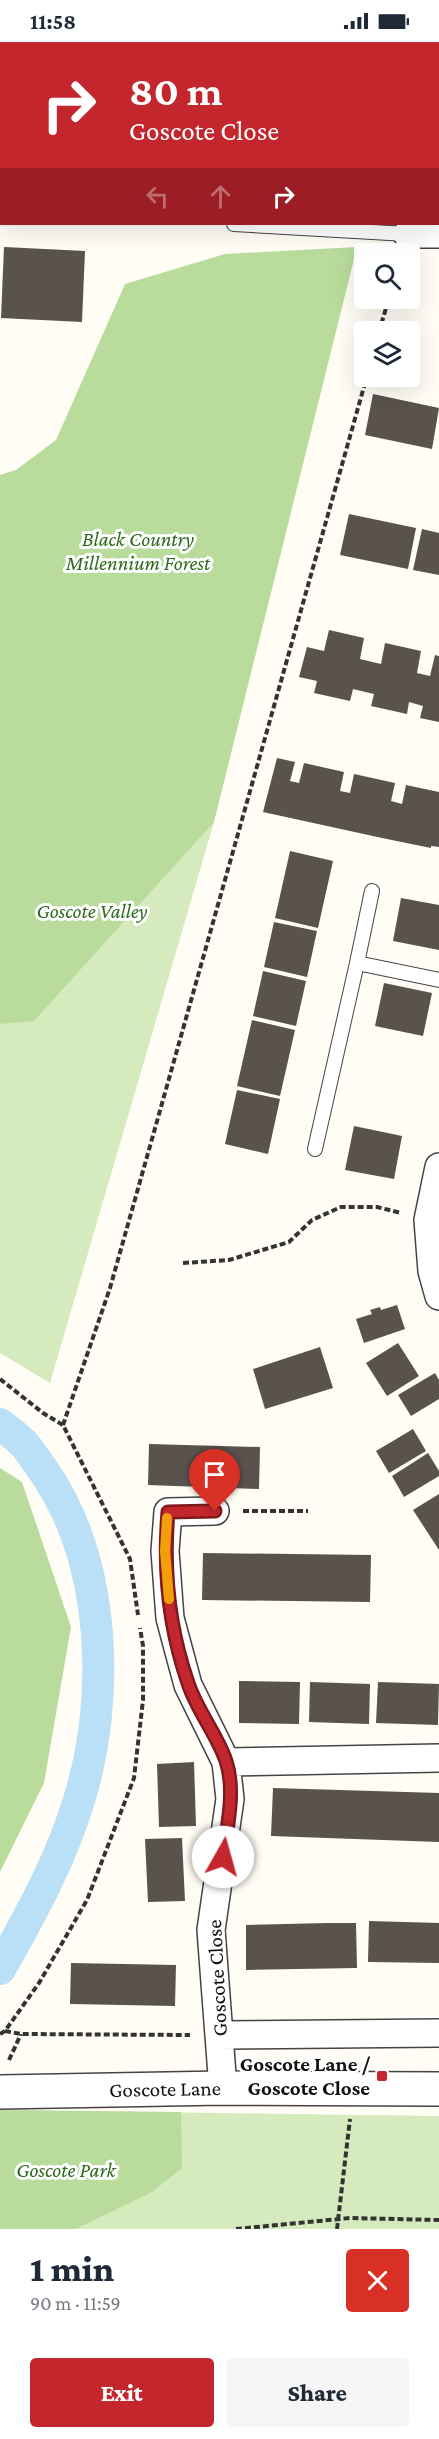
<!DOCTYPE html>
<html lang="en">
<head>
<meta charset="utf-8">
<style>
  :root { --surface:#fff; --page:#f6f6f7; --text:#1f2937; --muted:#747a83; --accent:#c4262e }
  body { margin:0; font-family:"Crimson Pro",serif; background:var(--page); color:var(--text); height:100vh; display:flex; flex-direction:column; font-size:22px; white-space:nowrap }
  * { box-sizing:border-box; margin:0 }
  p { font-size:20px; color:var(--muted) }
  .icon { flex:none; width:33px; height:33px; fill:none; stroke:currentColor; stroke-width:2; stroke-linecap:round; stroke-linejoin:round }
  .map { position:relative; height:2187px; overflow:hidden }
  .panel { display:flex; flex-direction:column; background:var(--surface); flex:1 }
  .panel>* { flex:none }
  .guide { position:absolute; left:0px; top:0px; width:440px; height:183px; box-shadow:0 6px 24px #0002; background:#c4262e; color:#fff; overflow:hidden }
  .buttons { position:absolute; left:354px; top:201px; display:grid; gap:12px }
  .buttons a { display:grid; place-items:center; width:66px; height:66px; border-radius:6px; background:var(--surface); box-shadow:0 6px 24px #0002; font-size:30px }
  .pin { position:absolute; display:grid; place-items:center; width:51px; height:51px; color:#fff; margin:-62px -26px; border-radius:50% 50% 50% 0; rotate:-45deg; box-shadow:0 0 6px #0007 }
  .pin .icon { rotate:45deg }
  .me { position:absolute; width:66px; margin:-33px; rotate:7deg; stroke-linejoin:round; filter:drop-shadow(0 0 4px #0008) }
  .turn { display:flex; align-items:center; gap:21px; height:126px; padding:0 30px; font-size:27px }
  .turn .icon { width:78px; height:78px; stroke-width:2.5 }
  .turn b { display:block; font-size:42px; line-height:51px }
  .lanes { display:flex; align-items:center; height:57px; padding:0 30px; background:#0003; justify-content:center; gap:30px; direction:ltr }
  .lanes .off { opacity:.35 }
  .round { display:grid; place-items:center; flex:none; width:63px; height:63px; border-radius:6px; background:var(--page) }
  .summary { display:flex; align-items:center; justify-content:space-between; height:102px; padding:0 30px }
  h1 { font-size:36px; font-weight:800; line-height:45px }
  .cta { display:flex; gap:12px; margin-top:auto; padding:12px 30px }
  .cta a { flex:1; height:69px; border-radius:6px; background:var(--accent); color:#fff; font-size:24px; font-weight:800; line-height:69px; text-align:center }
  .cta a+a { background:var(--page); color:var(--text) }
  .status { display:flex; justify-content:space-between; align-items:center; height:42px; padding:0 30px; background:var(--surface); direction:ltr }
  .status svg { height:16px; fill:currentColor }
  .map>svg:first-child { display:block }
</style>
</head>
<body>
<div class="status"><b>11:58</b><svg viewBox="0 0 49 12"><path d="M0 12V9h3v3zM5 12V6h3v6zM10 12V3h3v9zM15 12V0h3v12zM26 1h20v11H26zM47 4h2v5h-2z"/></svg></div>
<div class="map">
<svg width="439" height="2187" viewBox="0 0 439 2187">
  <rect width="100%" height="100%" fill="#fffdf5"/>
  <path fill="#d5ebbd" d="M 0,772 L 214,780 L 50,1341 L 0,1311 Z
    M 0,2068 L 439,2074 L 439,2187 L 0,2187 Z"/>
  <path fill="#b9dc9c" d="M 0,0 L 180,0 L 2,2 L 1,140 Z
    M 357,205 L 214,780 L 34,979 L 0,982 L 0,433 L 16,428 L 56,398 L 125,242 L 225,212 Z
    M 0,1426 L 22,1440 L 71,1585 L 44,1741 L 0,1830 Z
    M 0,2068 L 181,2070 L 182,2126 L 152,2150 L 76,2187 L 0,2187 Z"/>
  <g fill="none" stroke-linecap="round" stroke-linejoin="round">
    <path stroke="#b9e0f7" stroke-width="32" d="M 0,1382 C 8,1388 17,1395 24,1402 C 31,1410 37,1420 43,1428 C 106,1518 111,1655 79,1758 C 61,1818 31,1872 0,1927"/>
  </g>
  <path fill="#5a524d" d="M 4,205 L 85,209 L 82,280 L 1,276 Z
    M 373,352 L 439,366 L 432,407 L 365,393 Z
    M 349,472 L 416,486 L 408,527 L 340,513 Z
    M 422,487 L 439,491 L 439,533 L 413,528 Z
    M 329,588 L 364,596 L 360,617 L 381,622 L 385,601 L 421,609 L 417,631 L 430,634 L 435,613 L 439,614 L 439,680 L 420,676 L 423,664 L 409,660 L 407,672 L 371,664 L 374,652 L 353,647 L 350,659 L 314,651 L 317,639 L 299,635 L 307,605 L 324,609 Z
    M 277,716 L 295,720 L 290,739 L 299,741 L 304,721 L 344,730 L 340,749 L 350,751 L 354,732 L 395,741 L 391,759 L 402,762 L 406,743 L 439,750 L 439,805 L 431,804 L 431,806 L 382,796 L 263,770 Z
    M 290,809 L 333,819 L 318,886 L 275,876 Z
    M 401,856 L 439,863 L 439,908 L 393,899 Z
    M 274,880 L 317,889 L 307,935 L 264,925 Z
    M 263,929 L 306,939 L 296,984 L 253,974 Z
    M 384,941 L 432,951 L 423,994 L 375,984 Z
    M 252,978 L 295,988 L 280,1054 L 237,1044 Z
    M 237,1048 L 280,1057 L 268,1112 L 225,1102 Z
    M 354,1084 L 402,1094 L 394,1137 L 345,1128 Z
    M 397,1263 L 405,1287 L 364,1301 L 356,1277 L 372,1272 L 370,1268 L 380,1265 L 381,1268 Z
    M 398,1301 L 419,1334 L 387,1354 L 366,1321 Z
    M 320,1305 L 333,1346 L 265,1367 L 253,1327 Z
    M 435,1331 L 439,1338 L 439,1357 L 411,1374 L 398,1353 Z
    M 413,1387 L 426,1409 L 389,1431 L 376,1409 Z
    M 149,1402 L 260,1405 L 259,1447 L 148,1443 Z
    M 428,1411 L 439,1429 L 439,1434 L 404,1455 L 392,1434 Z
    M 439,1452 L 439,1508 L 413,1468 Z
    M 203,1511 L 371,1513 L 370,1560 L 202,1558 Z
    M 239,1639 L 300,1640 L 299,1682 L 239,1681 Z
    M 310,1640 L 370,1642 L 369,1682 L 309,1680 Z
    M 378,1640 L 439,1642 L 438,1683 L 376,1681 Z
    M 194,1720 L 196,1784 L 159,1785 L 157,1722 Z
    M 273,1746 L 439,1751 L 439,1800 L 271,1794 Z
    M 182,1796 L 185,1859 L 148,1860 L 145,1797 Z
    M 369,1879 L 439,1881 L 439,1921 L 368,1920 Z
    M 328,1881 L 356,1881 L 357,1926 L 246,1928 L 246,1883 Z
    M 71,1921 L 176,1923 L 175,1964 L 70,1962 Z"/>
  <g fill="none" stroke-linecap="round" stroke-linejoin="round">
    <defs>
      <path id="service" d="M 194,2 L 194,0
        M 0,171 L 2,171
        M 234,182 L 407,192
        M 357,921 L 372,849
        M 315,1107 L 357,921 L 439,938"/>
      <path id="minor" d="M 407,192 L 439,192
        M 439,1125 L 428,1178 L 432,1229 L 439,1254
        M 215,1469 L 168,1470 L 165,1509 L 170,1576 L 188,1643 L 226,1720 L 230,1757 L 211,1888 L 223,2046
        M 226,1720 L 439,1716
        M 220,1993 L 439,1991"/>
      <path id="tertiary" d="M 0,2050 L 223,2046 L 439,2047"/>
    </defs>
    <use href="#service" stroke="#444" stroke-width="16"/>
    <use href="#minor" stroke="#444" stroke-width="30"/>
    <use href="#tertiary" stroke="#444" stroke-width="36"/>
    <path stroke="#333" stroke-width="4" stroke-dasharray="6 3" stroke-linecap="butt" d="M 395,0 L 395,2
      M 379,290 L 389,256
      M 183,1221 L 229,1218 L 289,1200 L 312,1178 L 341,1165 L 377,1165 L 401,1171
      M 0,1337 L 43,1371 L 63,1383 L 130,1517 L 138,1573
      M 63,1383 L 110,1246 L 367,334
      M 243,1469 L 308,1469
      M 5,1989 L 21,1992 L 190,1993
      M 0,1992 L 5,1989 L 39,1941 L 87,1858 L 134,1736 L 143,1658 L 143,1604 L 140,1586
      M 9,2018 L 21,1992
      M 236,2187 L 350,2176 L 439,2178
      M 337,2187 L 350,2077"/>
    <use href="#service" stroke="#fff" stroke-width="14"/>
    <use href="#minor" stroke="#fff" stroke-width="27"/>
    <use href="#tertiary" stroke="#fff" stroke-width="33"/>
  </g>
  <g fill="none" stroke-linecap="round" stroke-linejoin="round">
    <defs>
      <path id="route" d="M 215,1469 L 168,1470 C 163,1528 169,1586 188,1641 C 197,1669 217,1692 226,1719 C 236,1749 227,1785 223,1815"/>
    </defs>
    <use href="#route" stroke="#7f191e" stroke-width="15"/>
    <use href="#route" stroke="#c4262e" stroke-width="10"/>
    <path stroke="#f59e0b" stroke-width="10" d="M 167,1476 L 165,1509 L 169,1557"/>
  </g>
  <rect fill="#c4262e" stroke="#fff" stroke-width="2" x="376" y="2028" width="12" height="12" rx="3"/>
  <g text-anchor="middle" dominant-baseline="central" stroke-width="6" stroke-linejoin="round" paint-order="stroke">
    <g font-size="21" font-style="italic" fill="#2f6b1f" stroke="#fff">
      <text x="138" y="497">Black Country<tspan x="138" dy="24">Millennium Forest</tspan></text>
      <text x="92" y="869">Goscote Valley</text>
      <text x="66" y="2128">Goscote Park</text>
    </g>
    <g font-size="21" fill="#111" stroke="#fff">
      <text transform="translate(217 1936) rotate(-93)">Goscote Close</text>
      <text transform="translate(165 2047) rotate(-1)">Goscote Lane</text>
    </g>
    <g font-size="21" font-weight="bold" fill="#111" stroke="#fff" text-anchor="end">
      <text x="370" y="2022">Goscote Lane /<tspan x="370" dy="24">Goscote Close</tspan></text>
    </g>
  </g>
</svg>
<div class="buttons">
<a><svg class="icon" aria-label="search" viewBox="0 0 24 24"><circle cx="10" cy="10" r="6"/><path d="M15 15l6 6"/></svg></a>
<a><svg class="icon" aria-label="layers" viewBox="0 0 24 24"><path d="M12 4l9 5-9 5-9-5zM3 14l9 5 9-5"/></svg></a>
</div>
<div class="pin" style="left:215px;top:1469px;background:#d93025"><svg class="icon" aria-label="arrive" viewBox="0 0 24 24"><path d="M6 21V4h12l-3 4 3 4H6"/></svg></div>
<svg class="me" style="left:223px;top:1815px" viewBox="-20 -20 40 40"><circle r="19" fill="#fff"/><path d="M0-13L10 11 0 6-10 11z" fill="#c4262e"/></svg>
<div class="guide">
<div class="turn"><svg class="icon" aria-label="right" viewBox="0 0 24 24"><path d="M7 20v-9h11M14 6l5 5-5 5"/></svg><div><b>80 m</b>Goscote Close</div></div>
<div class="lanes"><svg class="icon off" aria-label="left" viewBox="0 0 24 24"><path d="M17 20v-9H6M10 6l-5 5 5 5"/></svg><svg class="icon off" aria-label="ahead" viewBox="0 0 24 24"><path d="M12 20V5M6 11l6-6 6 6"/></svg><svg class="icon" aria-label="right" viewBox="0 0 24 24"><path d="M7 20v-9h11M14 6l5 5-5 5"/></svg></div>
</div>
</div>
<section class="panel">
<div class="summary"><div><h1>1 min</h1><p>90 m · 11:59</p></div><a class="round" style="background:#d93025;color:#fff"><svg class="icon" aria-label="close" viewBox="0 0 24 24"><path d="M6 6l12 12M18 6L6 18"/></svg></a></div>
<div class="cta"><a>Exit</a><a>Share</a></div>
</section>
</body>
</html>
